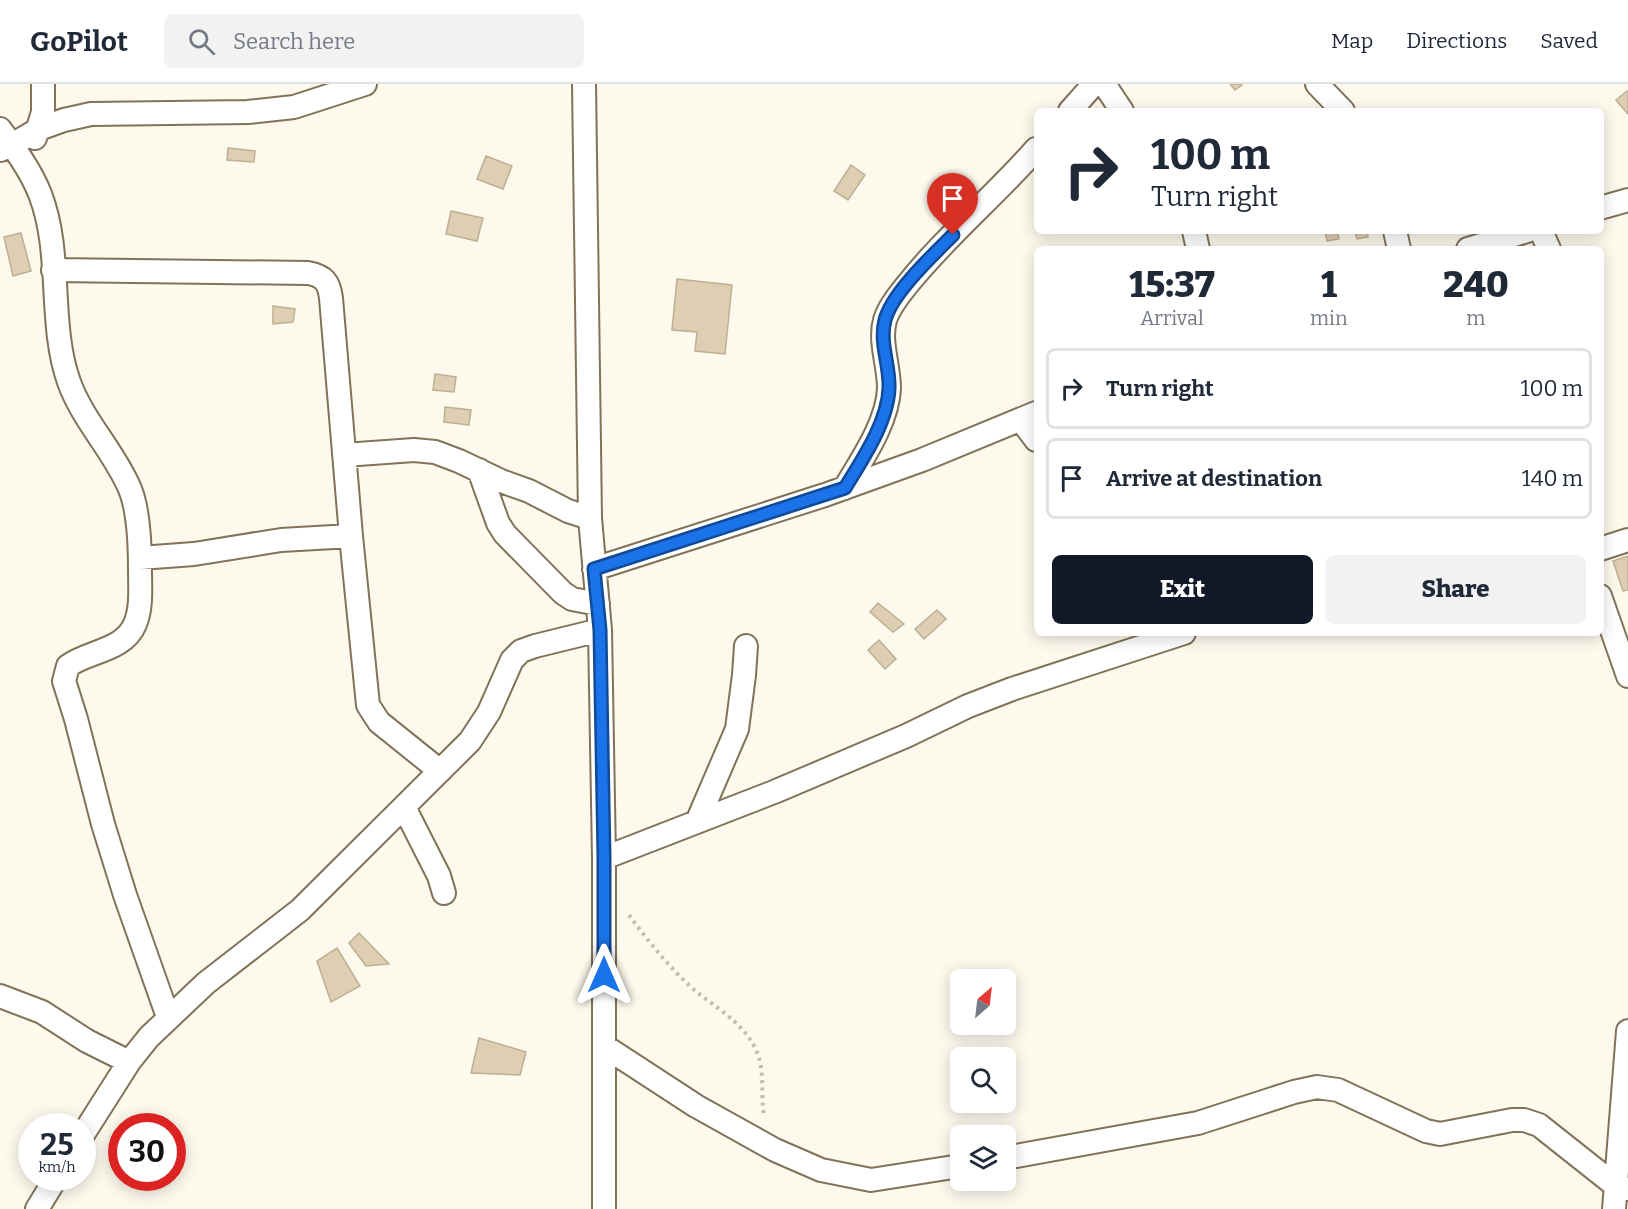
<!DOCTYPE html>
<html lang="en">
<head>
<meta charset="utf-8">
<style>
  :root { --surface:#fff; --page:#f2f2f3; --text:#1f2937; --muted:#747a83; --line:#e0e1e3; --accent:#111827 }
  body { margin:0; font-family:Bitter,serif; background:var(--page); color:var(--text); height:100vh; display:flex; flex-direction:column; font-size:22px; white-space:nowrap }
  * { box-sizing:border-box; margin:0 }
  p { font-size:20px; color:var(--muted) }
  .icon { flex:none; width:33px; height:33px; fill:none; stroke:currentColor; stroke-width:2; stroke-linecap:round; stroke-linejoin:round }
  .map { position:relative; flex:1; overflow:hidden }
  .panel { position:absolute; left:1034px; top:162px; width:570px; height:390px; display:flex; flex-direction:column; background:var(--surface); border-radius:9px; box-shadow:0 3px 15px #0003 }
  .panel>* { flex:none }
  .banner { position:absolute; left:1034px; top:24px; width:570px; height:126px; border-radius:9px; box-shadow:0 3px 15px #0003; background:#fff; color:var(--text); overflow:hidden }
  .needle { width:39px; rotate:28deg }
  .buttons { position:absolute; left:950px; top:885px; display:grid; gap:12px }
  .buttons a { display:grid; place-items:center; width:66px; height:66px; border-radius:9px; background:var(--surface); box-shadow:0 3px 15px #0003; font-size:30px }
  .speed { position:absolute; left:18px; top:1029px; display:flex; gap:12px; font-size:30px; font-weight:700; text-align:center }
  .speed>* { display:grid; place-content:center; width:78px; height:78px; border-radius:50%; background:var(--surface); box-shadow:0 3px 15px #0003; line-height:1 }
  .speed small { font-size:15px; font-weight:400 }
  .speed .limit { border:9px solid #d22; background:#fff; color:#111 }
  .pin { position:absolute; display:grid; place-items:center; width:51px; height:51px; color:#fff; margin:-62px -26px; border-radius:50% 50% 50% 0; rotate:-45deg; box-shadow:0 0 6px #0007 }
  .pin .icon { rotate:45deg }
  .me { position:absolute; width:66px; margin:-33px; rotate:0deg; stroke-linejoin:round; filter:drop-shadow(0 0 4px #0008) }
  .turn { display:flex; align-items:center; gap:21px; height:126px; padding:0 18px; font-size:27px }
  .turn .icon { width:78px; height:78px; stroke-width:2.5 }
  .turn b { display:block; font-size:42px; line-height:51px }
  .eta { display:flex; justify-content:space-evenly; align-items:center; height:102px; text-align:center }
  .eta b { font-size:36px; font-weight:800; line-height:42px }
  .action { display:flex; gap:12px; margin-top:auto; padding:12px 18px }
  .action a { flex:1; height:69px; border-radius:9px; background:var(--accent); color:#fff; font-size:24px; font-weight:800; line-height:69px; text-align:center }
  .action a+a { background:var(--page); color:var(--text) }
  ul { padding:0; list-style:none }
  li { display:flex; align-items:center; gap:18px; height:81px; margin:0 12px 9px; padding:0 6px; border:3px solid var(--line); border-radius:9px }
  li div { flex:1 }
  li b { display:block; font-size:22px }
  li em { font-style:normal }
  header { display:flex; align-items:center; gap:36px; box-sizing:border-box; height:84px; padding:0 30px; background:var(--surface); border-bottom:2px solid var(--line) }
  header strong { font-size:28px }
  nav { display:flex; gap:33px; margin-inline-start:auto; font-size:21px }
  .search { width:420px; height:54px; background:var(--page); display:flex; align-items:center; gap:15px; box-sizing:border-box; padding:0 21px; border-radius:9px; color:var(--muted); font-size:22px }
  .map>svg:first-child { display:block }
</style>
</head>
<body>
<header>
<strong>GoPilot</strong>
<div class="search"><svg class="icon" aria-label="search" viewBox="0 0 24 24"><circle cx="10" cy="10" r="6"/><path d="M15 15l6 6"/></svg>Search here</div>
<nav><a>Map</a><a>Directions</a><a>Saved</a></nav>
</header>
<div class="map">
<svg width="1628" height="1125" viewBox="0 0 1628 1125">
  <rect width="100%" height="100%" fill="#fef9ed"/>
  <path fill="#decfb2" stroke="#bdaf93" stroke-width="1.5" d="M 1230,0 L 1242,0 L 1242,1 L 1235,6 Z
    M 1627,7 L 1628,8 L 1628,30 L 1616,16 Z
    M 228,64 L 255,67 L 254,78 L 227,76 Z
    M 486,72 L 512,82 L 503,105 L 477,95 Z
    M 851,81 L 865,91 L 848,116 L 834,107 Z
    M 451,127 L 483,134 L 477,157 L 446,150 Z
    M 1325,147 L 1337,147 L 1339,155 L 1327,157 Z
    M 1355,147 L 1367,147 L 1368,153 L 1357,155 Z
    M 21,149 L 31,187 L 13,192 L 4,153 Z
    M 677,195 L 732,201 L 725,270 L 695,267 L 697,248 L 672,246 Z
    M 273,222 L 295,225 L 293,238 L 273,240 Z
    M 435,290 L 456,293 L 454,308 L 433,306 Z
    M 445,323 L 471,326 L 469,341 L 444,338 Z
    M 1628,472 L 1628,506 L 1623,507 L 1613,477 Z
    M 878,519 L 904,540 L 893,548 L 870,528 Z
    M 937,526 L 946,535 L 924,555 L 915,545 Z
    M 879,556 L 896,575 L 885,585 L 868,566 Z
    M 359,849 L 389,880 L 366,882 L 349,859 Z
    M 337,864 L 360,902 L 331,918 L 317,877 Z
    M 479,954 L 526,968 L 520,991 L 471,989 Z"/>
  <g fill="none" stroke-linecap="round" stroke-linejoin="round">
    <defs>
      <path id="street" d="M 584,0 L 590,434 L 600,546 L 604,774 L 604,1125
        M 1104,0 L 1122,27
        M 1317,0 L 1343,27
        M 1070,27 L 1094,0
        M 0,45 C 15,65 31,87 40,110 C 63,169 48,239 69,298 C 83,337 114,367 130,405 C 139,427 140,462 140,486 C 140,503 142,524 135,540 C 124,567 88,567 68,582 L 64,597 L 76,635 L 103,740 L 125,811 L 168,933
        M 35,54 L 43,28 L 43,0
        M 0,66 L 12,61 L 39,45 L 64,36 L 91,30 L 248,28 L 294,23 L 365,0
        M 1600,124 L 1628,116
        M 1194,147 L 1198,165
        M 1395,147 L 1399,165
        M 1541,147 L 1549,165
        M 1468,165 L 1527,147
        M 53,186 L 308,189 C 324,192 329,198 331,214 L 351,452 L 368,621 L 379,638 L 440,687
        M 1021,336 L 1036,356
        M 344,371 L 414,366 L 435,368 L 459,377 L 501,397 L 529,407 L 568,427 L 590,434
        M 479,386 L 498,439 L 505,450 L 563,509 L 572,515 L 598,520
        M 845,404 C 862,375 888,338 889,304 C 889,281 879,258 885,236 C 889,223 899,211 907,201 C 946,152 995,112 1036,65
        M 1600,465 L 1628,456
        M 140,474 L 194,470 L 281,456 L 351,452
        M 594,485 L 825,411 L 922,376 L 1036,329
        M 1600,512 L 1628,592
        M 404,723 L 439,792 L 444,809
        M 697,738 L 737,645 L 744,591 L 746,562
        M 604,774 L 774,708 L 906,652 L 968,622 L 1012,605 L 1184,549
        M 0,912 L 42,928 L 87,957 L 129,978
        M 604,962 L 696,1022 L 775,1066 L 821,1086 L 871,1096 L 960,1082
        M 82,1052 L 129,978 L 149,953 L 206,899 L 300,826 L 470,657 L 489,628 L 512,576 L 521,567 L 535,562 L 600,546
        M 1005,1074 L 1198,1039 L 1294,1008 L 1317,1003 L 1338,1006 L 1426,1047 L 1440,1050 L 1512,1036 L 1524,1036 L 1539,1041 L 1616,1102 L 1628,1105
        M 37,1125 L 56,1094
        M 1614,1125 L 1628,947"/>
    </defs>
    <use href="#street" stroke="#807358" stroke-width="26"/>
    <path stroke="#c2bcb0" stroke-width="4" stroke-dasharray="3 4.5" stroke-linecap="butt" d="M 629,831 C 648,857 668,882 692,904 C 714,923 742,937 755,964 C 766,985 760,1008 764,1031"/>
    <use href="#street" stroke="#fff" stroke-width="22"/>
  </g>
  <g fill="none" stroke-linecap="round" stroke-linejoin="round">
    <defs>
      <path id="route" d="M 604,891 L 604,774 L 600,546 L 594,485 L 845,404 C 862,376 888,338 889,304 C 890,281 879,259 885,236 C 892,209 933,171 953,151"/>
    </defs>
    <use href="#route" stroke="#114b97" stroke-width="15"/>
    <use href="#route" stroke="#1a73e8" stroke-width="10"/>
  </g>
</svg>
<div class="buttons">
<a><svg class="needle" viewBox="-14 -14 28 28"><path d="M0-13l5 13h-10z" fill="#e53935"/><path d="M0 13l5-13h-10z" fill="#747a83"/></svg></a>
<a><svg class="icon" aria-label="search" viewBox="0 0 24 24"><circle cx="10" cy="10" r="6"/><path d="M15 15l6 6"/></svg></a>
<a><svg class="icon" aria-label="layers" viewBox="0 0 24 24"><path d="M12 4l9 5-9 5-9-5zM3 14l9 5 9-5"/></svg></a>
</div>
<div class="speed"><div>25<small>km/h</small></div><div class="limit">30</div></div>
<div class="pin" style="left:953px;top:151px;background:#d93025"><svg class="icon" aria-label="arrive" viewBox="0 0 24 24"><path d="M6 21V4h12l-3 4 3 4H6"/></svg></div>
<svg class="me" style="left:604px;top:891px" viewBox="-20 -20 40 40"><path d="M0-17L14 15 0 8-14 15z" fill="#1a73e8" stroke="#fff" stroke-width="4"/></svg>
<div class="banner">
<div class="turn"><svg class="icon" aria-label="right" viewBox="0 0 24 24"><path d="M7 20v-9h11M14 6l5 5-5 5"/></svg><div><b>100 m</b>Turn right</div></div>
</div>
<section class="panel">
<div class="eta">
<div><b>15:37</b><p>Arrival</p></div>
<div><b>1</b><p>min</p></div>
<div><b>240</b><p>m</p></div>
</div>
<ul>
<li><svg class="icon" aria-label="right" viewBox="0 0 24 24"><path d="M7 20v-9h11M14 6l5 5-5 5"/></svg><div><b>Turn right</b></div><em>100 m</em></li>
<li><svg class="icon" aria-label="arrive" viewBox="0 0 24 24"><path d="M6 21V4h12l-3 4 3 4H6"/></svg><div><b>Arrive at destination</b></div><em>140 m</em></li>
</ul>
<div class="action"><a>Exit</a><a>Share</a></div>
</section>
</div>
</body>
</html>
